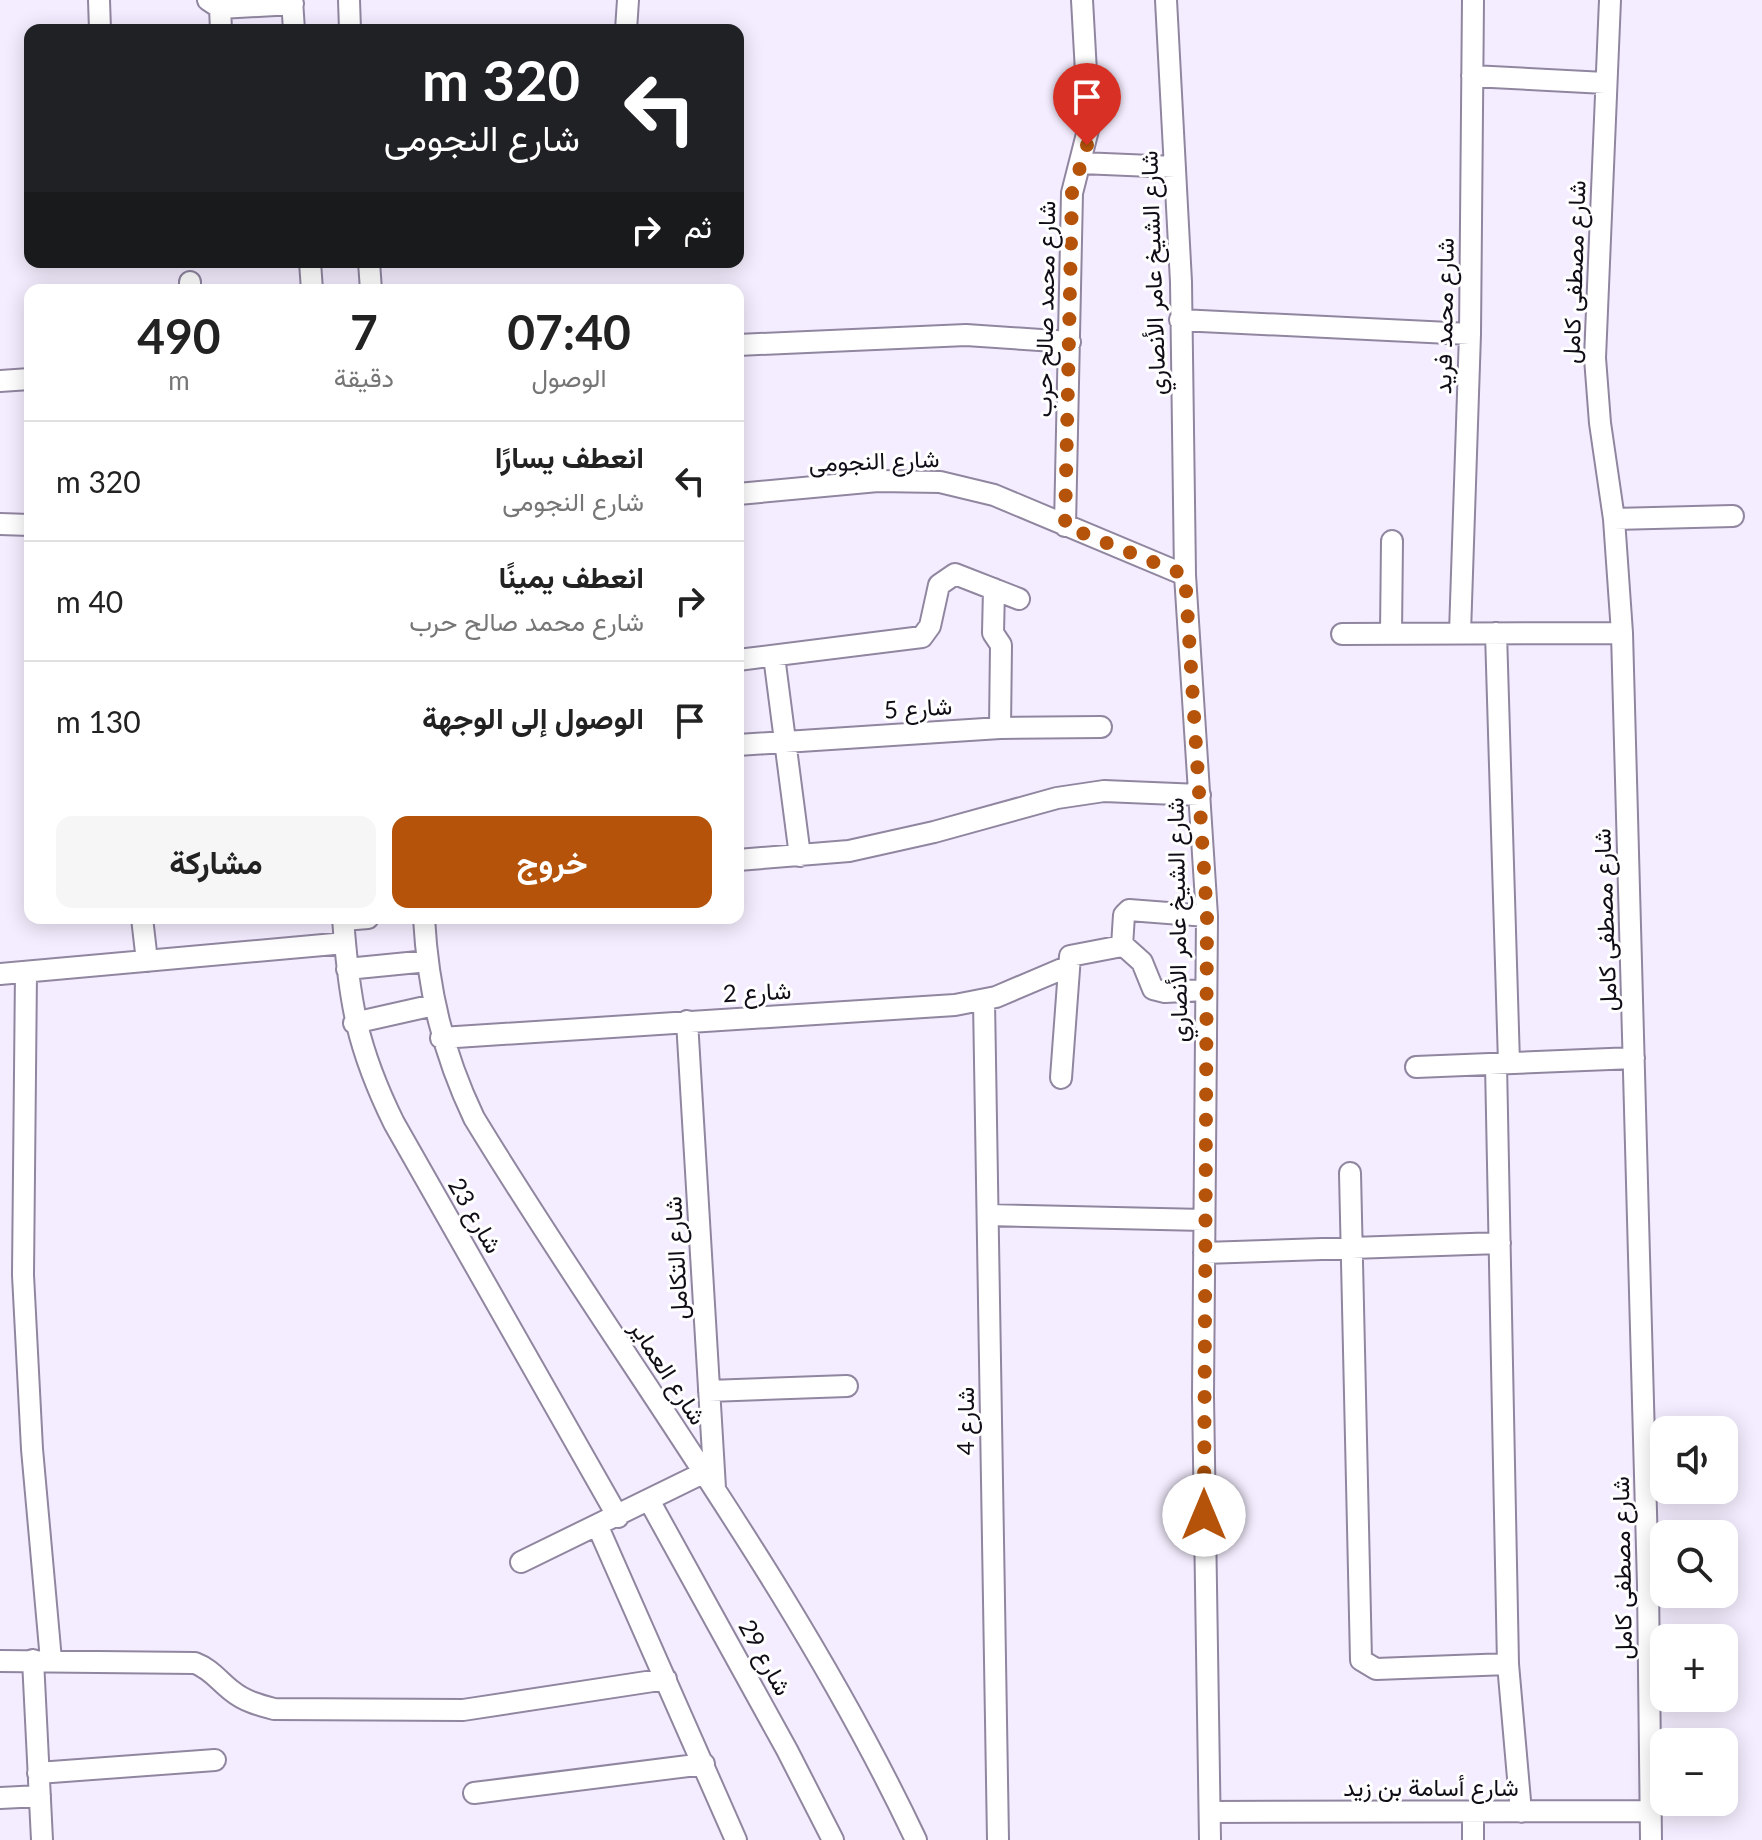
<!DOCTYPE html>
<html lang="ar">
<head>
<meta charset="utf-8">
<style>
  :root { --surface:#fff; --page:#f6f6f6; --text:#222; --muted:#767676; --line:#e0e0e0; --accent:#b45309 }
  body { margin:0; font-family:Lato,Vazirmatn,sans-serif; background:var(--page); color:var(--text); direction:rtl; height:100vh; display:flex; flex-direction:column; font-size:30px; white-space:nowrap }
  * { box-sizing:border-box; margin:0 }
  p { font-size:26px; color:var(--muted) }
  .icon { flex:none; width:44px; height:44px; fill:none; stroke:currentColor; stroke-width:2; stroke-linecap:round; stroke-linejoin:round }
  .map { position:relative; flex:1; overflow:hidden; direction:ltr }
  .details { position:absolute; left:24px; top:284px; width:720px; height:640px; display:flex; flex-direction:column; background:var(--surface); border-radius:16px; box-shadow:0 4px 20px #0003; direction:rtl }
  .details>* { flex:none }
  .banner { position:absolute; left:24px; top:24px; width:720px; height:244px; border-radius:16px; box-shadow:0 4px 20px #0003; direction:rtl; background:#202124; color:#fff; overflow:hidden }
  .tools { position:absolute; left:1650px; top:1416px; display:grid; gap:16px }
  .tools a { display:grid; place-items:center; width:88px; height:88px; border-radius:16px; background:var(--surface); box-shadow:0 4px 20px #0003; font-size:40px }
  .pin { position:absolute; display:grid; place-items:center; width:68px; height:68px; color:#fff; margin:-82px -34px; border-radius:50% 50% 50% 0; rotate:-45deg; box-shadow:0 0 8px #0007 }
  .pin .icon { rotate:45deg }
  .me { position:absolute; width:88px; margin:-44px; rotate:0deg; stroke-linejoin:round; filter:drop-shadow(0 0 6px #0008) }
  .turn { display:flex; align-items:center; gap:28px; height:168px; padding:0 32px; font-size:36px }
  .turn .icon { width:104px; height:104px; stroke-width:2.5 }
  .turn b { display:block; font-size:56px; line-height:68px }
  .then { display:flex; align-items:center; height:76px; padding:0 32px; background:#0003; gap:16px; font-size:30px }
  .eta { display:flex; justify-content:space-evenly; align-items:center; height:136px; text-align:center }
  .eta b { font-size:48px; font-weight:700; line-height:56px }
  .action { display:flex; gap:16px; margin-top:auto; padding:16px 32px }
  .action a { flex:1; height:92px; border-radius:16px; background:var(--accent); color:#fff; font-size:32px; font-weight:700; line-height:92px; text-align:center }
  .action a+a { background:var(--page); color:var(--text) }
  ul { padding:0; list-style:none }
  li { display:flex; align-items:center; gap:24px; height:120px; padding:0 32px; border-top:2px solid var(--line) }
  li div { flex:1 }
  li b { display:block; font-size:30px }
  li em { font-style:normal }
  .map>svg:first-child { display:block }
</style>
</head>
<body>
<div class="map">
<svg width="1762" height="1840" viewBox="0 0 1762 1840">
  <rect width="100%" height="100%" fill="#f4edff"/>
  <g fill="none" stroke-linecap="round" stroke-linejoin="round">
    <defs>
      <path id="minor" d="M 99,0 L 100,30
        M 208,0 L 220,8 L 293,4
        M 292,0 L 294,30
        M 349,0 L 350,30
        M 1166,0 L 1181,282 L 1185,575 L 1207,916 L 1203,1396 L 1210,1840
        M 1610,0 L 1595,358 L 1600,423 L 1614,519 L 1622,633 L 1648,1585 L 1651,1840
        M 220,8 L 221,30
        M 626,30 L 628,0
        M 1472,76 L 1605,83
        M 1081,163 L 1175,167
        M 310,262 L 312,290
        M 369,262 L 371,290
        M 190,282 L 190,290
        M 1180,320 L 1470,334
        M 738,345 L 966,335 L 1070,342
        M 0,381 L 30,379
        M 738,494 L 878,481 L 940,482 L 994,495 L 1185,575
        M 1614,519 L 1733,516
        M 0,524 L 30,525
        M 1065,526 L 1072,193 L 1089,126 L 1082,0
        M 994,589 L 993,633 L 1001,645 L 1000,728
        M 1391,633 L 1392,541
        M 1460,633 L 1470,334 L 1473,0
        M 1496,633 L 1509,1063
        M 1342,634 L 1622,633
        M 774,656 L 800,856
        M 738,660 L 922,637 L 930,626 L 939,585 L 955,574 L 1019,599
        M 738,745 L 1000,728 L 1101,727
        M 738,860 L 849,851 L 934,832 L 1057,798 L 1104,791 L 1200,795
        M 142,918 L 147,961
        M 343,918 C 349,1001 357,1048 394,1123 L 618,1517
        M 424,918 C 428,990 443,1053 474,1118 C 620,1358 795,1584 916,1840
        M 343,920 L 368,918
        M 1123,945 L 1142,962 L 1153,989 L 1165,992 L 1205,990
        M 347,969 L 428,961
        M 26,972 L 23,1275 L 32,1449 L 51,1660
        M 0,974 L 345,943
        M 984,1001 L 998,1840
        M 687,1021 L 715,1488
        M 354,1023 L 434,1005
        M 441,1038 L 955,1005 L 996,997 L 1069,966
        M 1496,1064 L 1508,1664 L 1521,1812
        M 1416,1067 L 1634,1058
        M 1061,1078 L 1070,956 L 1122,946 L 1124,915 L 1129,910 L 1207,916
        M 1350,1173 L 1361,1660 L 1376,1669 L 1508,1664
        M 988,1215 L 1204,1220
        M 1204,1253 L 1500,1243
        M 709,1391 L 847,1386
        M 650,1502 L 787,1750 L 833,1840
        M 598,1527 L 736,1840
        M 521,1562 L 703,1473
        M 33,1660 L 42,1840
        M 0,1661 L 195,1663 C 211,1669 219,1681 232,1691 C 244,1701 259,1705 274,1709 L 463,1710 L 666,1679
        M 38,1773 L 215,1760
        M 474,1793 L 704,1764
        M 0,1798 L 40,1796
        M 1210,1812 L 1651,1811
        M 1473,1812 L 1473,1840"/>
    </defs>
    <use href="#minor" stroke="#9086a0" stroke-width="24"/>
    <use href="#minor" stroke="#fff" stroke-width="20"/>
  </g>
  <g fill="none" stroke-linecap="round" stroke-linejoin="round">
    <path stroke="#b45309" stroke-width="14" stroke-dasharray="0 25.2" d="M 1087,145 L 1072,193 L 1065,526 L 1185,575 L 1207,916 L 1204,1515"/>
  </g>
  <g text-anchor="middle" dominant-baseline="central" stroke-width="6" stroke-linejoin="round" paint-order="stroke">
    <g font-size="24" fill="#100d16" stroke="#fff">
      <text transform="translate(1573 272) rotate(-88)">شارع مصطفى كامل</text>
      <text transform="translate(1152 273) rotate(-92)">شارع الشيخ عامر الأنصاري</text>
      <text transform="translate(1044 309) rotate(-89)">شارع محمد صالح حرب</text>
      <text transform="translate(1443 316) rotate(-89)">شارع محمد فريد</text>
      <text transform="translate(874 460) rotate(-2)">شارع النجومى</text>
      <text transform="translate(918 707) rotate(-4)">شارع 5</text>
      <text transform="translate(1176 920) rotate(-91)">شارع الشيخ عامر الأنصاري</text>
      <text transform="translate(1604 920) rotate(-92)">شارع مصطفى كامل</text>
      <text transform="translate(757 991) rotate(-3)">شارع 2</text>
      <text transform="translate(476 1215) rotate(60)">شارع 23</text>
      <text transform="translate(675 1258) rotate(-93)">شارع التكامل</text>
      <text transform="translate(669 1372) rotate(57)">شارع العماير</text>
      <text transform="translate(964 1421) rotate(-90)">شارع 4</text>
      <text transform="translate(1621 1568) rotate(-91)">شارع مصطفى كامل</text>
      <text transform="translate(766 1657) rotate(61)">شارع 29</text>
      <text x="1431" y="1786">شارع أسامة بن زيد</text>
    </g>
  </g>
</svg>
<div class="tools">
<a><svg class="icon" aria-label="sound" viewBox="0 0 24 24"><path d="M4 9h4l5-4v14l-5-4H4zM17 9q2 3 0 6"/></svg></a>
<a><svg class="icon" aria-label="search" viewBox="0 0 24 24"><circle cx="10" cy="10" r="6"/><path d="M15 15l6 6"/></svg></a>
<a>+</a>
<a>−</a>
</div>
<div class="pin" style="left:1087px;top:145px;background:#d93025"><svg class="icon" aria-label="arrive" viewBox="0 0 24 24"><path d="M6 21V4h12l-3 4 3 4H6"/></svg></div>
<svg class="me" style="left:1204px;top:1515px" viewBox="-20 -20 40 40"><circle r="19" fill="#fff"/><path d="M0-13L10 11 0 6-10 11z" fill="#b45309"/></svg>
<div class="banner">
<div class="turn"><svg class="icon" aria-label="left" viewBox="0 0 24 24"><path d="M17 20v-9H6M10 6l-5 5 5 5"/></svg><div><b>320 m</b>شارع النجومى</div></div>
<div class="then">ثم<svg class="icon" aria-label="right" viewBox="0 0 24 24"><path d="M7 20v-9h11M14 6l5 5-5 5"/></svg></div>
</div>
<section class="details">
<div class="eta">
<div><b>07:40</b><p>الوصول</p></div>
<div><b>7</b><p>دقيقة</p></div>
<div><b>490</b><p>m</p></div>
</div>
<ul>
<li><svg class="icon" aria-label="left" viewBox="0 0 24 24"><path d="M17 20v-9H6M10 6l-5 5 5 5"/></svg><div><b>انعطف يسارًا</b><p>شارع النجومى</p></div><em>320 m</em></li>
<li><svg class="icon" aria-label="right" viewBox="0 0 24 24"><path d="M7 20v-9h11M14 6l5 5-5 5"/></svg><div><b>انعطف يمينًا</b><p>شارع محمد صالح حرب</p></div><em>40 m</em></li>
<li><svg class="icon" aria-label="arrive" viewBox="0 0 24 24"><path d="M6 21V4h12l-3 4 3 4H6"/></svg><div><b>الوصول إلى الوجهة</b></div><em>130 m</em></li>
</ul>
<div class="action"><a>خروج</a><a>مشاركة</a></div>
</section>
</div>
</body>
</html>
